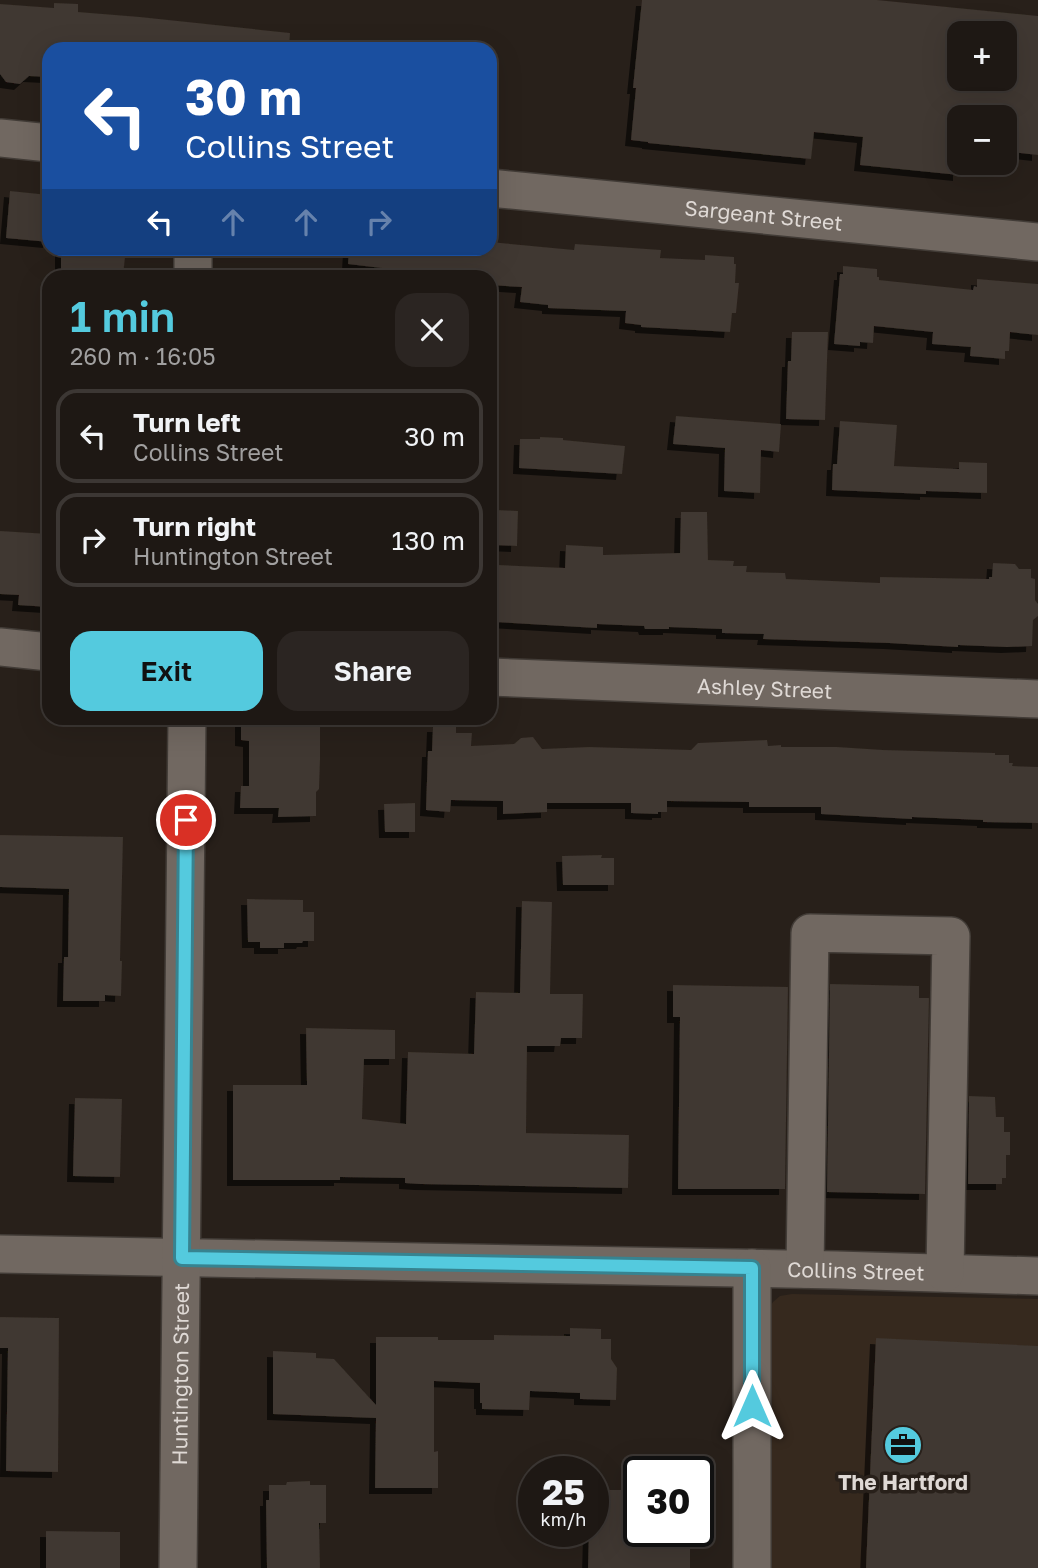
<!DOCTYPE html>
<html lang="en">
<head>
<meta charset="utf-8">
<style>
  :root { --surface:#1e1814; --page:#2b2522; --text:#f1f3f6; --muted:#a1a0a0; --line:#3c3734; --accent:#54cade }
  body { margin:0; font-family:"Golos Text",sans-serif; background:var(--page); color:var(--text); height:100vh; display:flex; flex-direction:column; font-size:26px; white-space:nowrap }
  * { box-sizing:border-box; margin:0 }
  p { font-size:23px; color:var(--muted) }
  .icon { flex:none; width:38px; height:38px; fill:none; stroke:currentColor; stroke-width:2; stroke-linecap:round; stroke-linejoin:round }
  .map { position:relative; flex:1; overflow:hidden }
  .drawer { position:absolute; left:42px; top:270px; width:455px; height:455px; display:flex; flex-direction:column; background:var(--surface); border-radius:21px; box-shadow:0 7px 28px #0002,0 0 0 2px var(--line) }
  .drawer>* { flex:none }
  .top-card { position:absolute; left:42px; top:42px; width:455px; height:214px; border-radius:21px; box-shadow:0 7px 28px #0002,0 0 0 2px var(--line); background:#1a4fa0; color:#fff; overflow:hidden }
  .fabs { position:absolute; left:947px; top:21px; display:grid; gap:14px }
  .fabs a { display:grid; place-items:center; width:70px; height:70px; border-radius:14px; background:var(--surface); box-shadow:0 7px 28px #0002,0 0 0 2px var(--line); font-size:35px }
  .speed { position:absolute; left:518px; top:1456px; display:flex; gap:14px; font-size:35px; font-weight:700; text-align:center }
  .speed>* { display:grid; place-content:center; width:91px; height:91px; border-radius:50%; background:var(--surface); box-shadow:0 7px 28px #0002,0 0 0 2px var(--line); line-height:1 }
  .speed small { font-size:18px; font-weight:400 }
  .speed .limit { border:4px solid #111; border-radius:10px; background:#fff; color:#111 }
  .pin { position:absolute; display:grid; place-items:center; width:60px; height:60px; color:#fff; margin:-30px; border:4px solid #fff; border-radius:50%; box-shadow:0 2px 7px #0007 }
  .me { position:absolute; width:77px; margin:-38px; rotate:0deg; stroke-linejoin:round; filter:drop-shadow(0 0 5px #0008) }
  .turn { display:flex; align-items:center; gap:24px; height:147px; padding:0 28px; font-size:32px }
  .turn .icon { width:91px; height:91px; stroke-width:2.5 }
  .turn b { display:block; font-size:49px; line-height:60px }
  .lanes { display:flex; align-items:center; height:66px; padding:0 28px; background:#0003; justify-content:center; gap:35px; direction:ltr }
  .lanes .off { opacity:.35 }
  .round { display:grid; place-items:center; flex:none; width:74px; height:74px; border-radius:21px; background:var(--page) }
  .head { display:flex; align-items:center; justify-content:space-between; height:119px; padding:0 28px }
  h1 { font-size:42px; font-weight:600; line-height:52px; color:var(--accent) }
  .primary-button { display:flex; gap:14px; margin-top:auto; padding:14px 28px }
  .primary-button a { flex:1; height:80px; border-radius:21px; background:var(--accent); color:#111; font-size:28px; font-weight:600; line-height:80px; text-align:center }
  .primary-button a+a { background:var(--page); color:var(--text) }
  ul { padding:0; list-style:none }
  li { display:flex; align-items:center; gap:21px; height:94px; margin:0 14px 10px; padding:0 14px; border:4px solid var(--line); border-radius:21px }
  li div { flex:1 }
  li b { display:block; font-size:26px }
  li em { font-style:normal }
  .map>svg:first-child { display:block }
</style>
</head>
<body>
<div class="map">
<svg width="1038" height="1568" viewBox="0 0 1038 1568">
  <defs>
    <filter id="shadow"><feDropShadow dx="-6" dy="6" stdDeviation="0" flood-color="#0009"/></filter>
  </defs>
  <rect width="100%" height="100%" fill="#28201a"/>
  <path fill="#36291e" d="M 792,1294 L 1038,1299 L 1038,1568 L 766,1568 L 769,1309 L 773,1302 L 780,1296 Z"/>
  <path fill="#3f3730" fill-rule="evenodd" filter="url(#shadow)" d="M 642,0 L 877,0 L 1038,16 L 1038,155 L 1004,151 L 1004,117 L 959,117 L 959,175 L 860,165 L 863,137 L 814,132 L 811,159 L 648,143 L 648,142 L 631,140 L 636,88 L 633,88 ZM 959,33 L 1004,33 L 1004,79 L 959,79 Z
    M 54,3 L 78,4 L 78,12 L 140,17 L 290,33 L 289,49 L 49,49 L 49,77 L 29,76 L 20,84 L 6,82 L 0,74 L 0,4 L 54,8 Z
    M 10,191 L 49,195 L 49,242 L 6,238 Z
    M 490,242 L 574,250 L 575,244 L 661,250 L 660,258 L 705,260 L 705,255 L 734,257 L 734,264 L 736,264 L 735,283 L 739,283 L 736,313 L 732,313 L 730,332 L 641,327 L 641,325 L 625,323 L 626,311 L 548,308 L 548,305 L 520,302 L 522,287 L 490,285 L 490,276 L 448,276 L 348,264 L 349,248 L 490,248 Z
    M 61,248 L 126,248 L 123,276 L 61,276 Z
    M 843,266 L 877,269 L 877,277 L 879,277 L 879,280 L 973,290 L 974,286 L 977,287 L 977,279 L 1038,284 L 1038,335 L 1010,332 L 1009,351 L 1005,351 L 1005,359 L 970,356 L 971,347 L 932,344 L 933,332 L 874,326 L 873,343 L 860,342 L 860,346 L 834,344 L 840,274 L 843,274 Z
    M 792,332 L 828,332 L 825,420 L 786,419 L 788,361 L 791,361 Z
    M 676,416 L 781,424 L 779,452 L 761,450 L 760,493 L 724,491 L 725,448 L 673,444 Z
    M 840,421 L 897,425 L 894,466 L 959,469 L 959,462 L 987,463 L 987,493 L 926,491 L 926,494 L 832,490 L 833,464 L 837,464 Z
    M 540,437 L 563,438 L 563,440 L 625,446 L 622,474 L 519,468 L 520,439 L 540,439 Z
    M 496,510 L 518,511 L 517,546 L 494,545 Z
    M 681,512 L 707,512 L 708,560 L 734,561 L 733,566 L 747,566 L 746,572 L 785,573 L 786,579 L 880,583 L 880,577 L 989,579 L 989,577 L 992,577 L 993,563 L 1015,564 L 1019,569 L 1031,569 L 1031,578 L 1035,579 L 1035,600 L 1038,604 L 1038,616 L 1033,620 L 1032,646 L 1007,647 L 958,645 L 958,647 L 889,643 L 763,639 L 764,634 L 722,633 L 722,629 L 669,627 L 669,629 L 645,629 L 644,626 L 597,624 L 597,628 L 496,622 L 498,565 L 565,568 L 566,545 L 603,547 L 603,555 L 680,553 Z
    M 0,531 L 49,534 L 49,607 L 18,605 L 19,595 L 0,594 Z
    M 241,718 L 281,718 L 281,721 L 303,720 L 303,725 L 320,725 L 320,760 L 319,789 L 316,792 L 316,816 L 278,817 L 279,808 L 240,808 L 241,786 L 249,786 L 249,741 L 241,740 Z
    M 433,726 L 456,726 L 456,733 L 472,733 L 471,746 L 514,744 L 521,738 L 533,737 L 542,749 L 589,747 L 691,750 L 698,743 L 767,740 L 768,746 L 781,745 L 781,747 L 837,747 L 883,750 L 995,753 L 995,755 L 1009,755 L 1009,763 L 1013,763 L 1012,766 L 1038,767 L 1038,823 L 983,822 L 983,820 L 912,817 L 912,819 L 821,814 L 821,807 L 749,807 L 749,802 L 667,801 L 667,812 L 658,812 L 658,814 L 631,813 L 631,803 L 547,803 L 547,812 L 503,814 L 503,801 L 451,800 L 450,812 L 426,810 L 428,751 L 432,751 Z
    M 415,803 L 415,832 L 385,832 L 384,804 Z
    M 0,835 L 123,837 L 120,961 L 122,961 L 121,996 L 105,995 L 105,1001 L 63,1001 L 64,957 L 68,957 L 69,889 L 0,887 Z
    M 602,855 L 601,858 L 614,858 L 614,885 L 563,885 L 562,856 Z
    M 247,899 L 303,900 L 303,912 L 314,912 L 314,941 L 303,941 L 302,943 L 284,943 L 284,948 L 260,948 L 260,942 L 248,942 Z
    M 522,901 L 552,902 L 550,994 L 583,994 L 582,1038 L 561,1038 L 560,1046 L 527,1046 L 526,1133 L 629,1135 L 628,1188 L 420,1184 L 405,1183 L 405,1178 L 340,1177 L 340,1180 L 233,1180 L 233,1085 L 307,1085 L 306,1028 L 395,1030 L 395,1059 L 364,1059 L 362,1119 L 406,1124 L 408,1052 L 474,1054 L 476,992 L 520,993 Z
    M 830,984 L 919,986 L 919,998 L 929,998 L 925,1194 L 827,1192 Z
    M 673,985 L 788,987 L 785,1189 L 678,1189 L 680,1017 L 673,1017 Z
    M 969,1096 L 995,1097 L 996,1117 L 1004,1117 L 1004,1132 L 1010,1132 L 1010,1155 L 1006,1155 L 1006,1178 L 1002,1178 L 1002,1184 L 968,1184 Z
    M 75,1098 L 122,1099 L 120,1177 L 73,1176 Z
    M 0,1317 L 59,1318 L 58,1472 L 6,1471 L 8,1348 L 0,1348 Z
    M 570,1328 L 601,1329 L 601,1339 L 611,1339 L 611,1359 L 617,1368 L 616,1400 L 580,1399 L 580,1393 L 530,1391 L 529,1410 L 482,1409 L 482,1403 L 480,1403 L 480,1383 L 434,1381 L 434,1452 L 438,1451 L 438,1488 L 375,1488 L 376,1418 L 273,1414 L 273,1351 L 316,1353 L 316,1358 L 334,1359 L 376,1405 L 376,1337 L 438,1337 L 438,1340 L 494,1340 L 494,1335 L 570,1336 Z
    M 876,1338 L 1038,1346 L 1038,1568 L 866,1568 Z
    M 310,1481 L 310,1485 L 326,1485 L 326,1523 L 319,1523 L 320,1568 L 267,1568 L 266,1500 L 269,1500 L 269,1485 L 286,1485 L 287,1482 Z
    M 593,1490 L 639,1490 L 639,1531 L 690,1531 L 690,1568 L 588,1568 L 589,1531 L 593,1531 Z
    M 46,1531 L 120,1532 L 120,1568 L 46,1568 Z"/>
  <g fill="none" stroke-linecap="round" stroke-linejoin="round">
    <defs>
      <g id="minor">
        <path d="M 0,138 L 49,143"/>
        <path id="s1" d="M 490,188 L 1038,242"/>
        <path d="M 193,276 L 193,248"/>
        <path d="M 0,647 L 49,652"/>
        <path id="s2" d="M 490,677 L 1038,699"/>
        <path id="s3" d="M 0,1254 L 837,1270 L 1038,1276"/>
        <path d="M 805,1269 L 810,933 L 951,936 L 945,1273"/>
        <path id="s4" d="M 178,1568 L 187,718"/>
        <path d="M 752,1568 L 752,1268"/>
      </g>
    </defs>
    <use href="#minor" stroke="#423c37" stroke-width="40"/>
    <use href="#minor" stroke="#716861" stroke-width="37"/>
  </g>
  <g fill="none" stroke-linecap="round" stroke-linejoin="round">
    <defs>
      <path id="route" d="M 186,820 L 182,1258 L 752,1268 L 752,1406"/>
    </defs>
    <use href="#route" stroke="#378390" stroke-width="18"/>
    <use href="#route" stroke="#54cade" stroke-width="12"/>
  </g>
  <defs>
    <symbol id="office-disc" viewBox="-11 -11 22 22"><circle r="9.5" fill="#54cade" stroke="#28201a"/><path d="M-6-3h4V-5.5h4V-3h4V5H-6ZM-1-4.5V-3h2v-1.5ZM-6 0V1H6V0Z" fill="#111"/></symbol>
  </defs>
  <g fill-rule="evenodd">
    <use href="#office-disc" x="881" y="1423" width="44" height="44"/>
  </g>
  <g text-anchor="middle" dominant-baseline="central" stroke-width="7" stroke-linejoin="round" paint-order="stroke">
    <g font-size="21" fill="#dfd9d5" stroke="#28201a">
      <text stroke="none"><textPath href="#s1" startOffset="275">Sargeant Street</textPath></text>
      <text stroke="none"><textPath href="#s2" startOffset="275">Ashley Street</textPath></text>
      <text stroke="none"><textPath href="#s3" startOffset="856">Collins Street</textPath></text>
      <text stroke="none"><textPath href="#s4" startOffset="194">Huntington Street</textPath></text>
    </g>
    <g font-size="21" font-weight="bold" fill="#dfd9d5" stroke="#28201a">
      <text x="903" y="1482">The Hartford</text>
    </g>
  </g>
</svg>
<div class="fabs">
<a>+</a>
<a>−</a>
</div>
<div class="speed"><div>25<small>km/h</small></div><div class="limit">30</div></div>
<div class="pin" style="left:186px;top:820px;background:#d93025"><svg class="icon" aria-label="arrive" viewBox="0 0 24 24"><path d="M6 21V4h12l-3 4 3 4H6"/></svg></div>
<svg class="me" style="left:752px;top:1406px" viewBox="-20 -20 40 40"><path d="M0-17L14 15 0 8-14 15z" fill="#54cade" stroke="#fff" stroke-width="4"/></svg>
<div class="top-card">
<div class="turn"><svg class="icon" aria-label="left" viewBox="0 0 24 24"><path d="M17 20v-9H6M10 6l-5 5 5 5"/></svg><div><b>30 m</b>Collins Street</div></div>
<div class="lanes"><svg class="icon" aria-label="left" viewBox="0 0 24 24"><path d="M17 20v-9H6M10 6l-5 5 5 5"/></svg><svg class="icon off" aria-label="ahead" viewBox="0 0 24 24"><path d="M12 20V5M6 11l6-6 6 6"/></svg><svg class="icon off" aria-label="ahead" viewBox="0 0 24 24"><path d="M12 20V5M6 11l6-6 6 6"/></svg><svg class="icon off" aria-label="right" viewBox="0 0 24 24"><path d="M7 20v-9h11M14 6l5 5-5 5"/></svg></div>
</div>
<section class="drawer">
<div class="head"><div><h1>1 min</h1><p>260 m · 16:05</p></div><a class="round"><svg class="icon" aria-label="close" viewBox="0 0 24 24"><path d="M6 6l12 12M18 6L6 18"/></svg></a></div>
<ul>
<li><svg class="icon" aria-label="left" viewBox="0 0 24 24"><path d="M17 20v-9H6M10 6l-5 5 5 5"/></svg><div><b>Turn left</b><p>Collins Street</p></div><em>30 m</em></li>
<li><svg class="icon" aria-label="right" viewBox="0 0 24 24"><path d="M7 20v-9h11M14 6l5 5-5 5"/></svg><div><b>Turn right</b><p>Huntington Street</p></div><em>130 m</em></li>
</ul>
<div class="primary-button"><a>Exit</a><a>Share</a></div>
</section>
</div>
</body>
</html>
